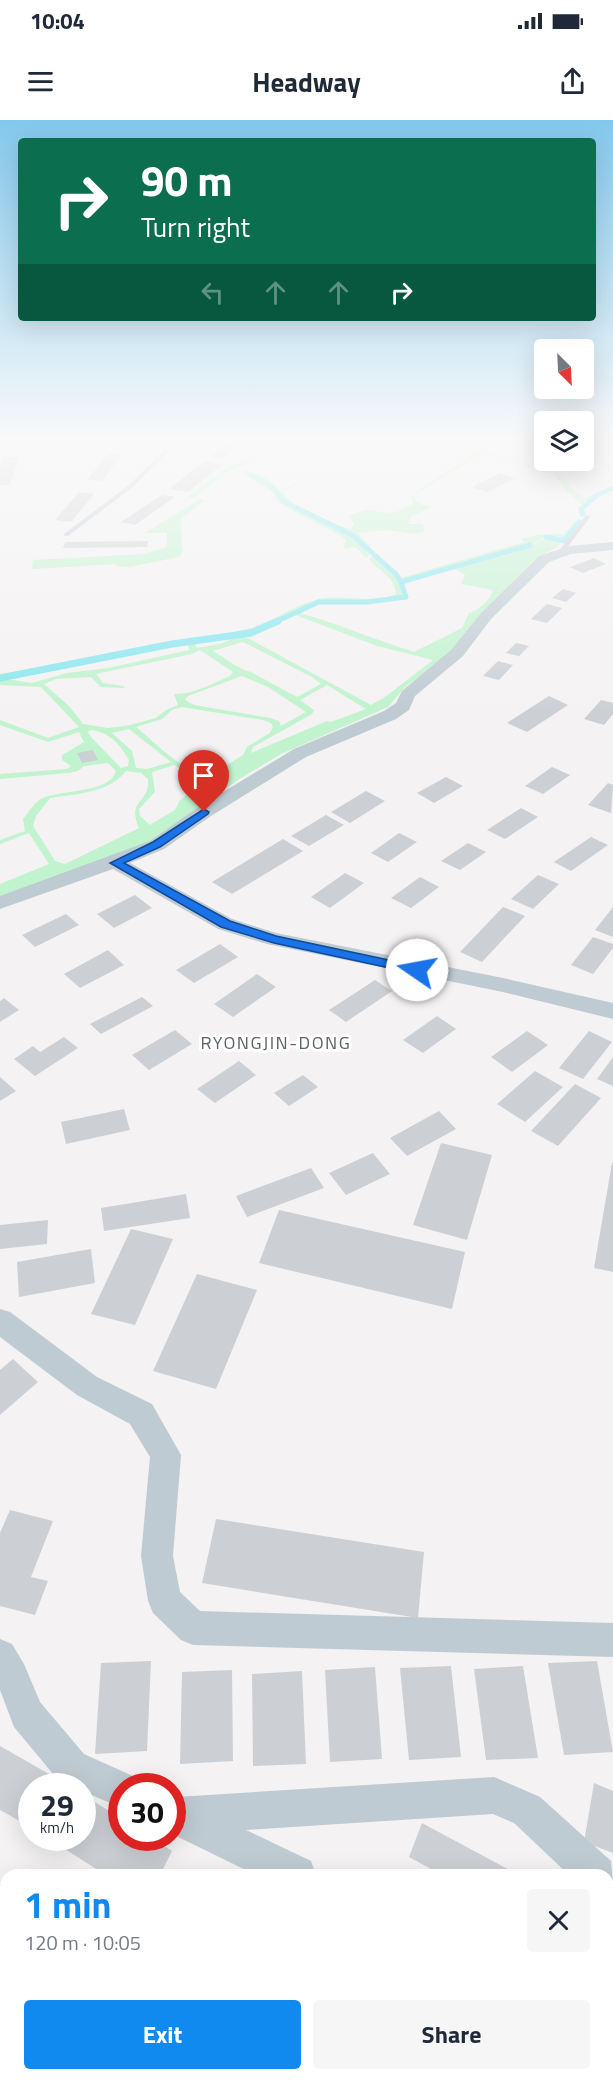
<!DOCTYPE html>
<html lang="en">
<head>
<meta charset="utf-8">
<style>
  :root { --surface:#fff; --page:#f6f6f7; --text:#1f2937; --muted:#747a83; --accent:#118af0 }
  body { margin:0; font-family:"Titillium Web",sans-serif; background:var(--page); color:var(--text); height:100vh; display:flex; flex-direction:column; font-size:22px; white-space:nowrap }
  * { box-sizing:border-box; margin:0 }
  p { font-size:20px; color:var(--muted) }
  .icon { flex:none; width:33px; height:33px; fill:none; stroke:currentColor; stroke-width:2; stroke-linecap:round; stroke-linejoin:round }
  .map { position:relative; flex:1; overflow:hidden }
  .panel { position:absolute; left:0px; top:1749px; width:614px; height:212px; display:flex; flex-direction:column; background:var(--surface); border-radius:18px 18px 0 0; box-shadow:0 6px 24px #0002 }
  .panel>* { flex:none }
  .hud { position:absolute; left:18px; top:18px; width:578px; height:183px; border-radius:6px; box-shadow:0 6px 24px #0002; background:#0b6e4f; color:#fff; overflow:hidden }
  .needle { width:39px; rotate:156deg }
  .fabs { position:absolute; left:534px; top:219px; display:grid; gap:12px }
  .fabs a { display:grid; place-items:center; width:60px; height:60px; border-radius:6px; background:var(--surface); box-shadow:0 6px 24px #0002; font-size:30px }
  .speed { position:absolute; left:18px; top:1653px; display:flex; gap:12px; font-size:30px; font-weight:700; text-align:center }
  .speed>* { display:grid; place-content:center; width:78px; height:78px; border-radius:50%; background:var(--surface); box-shadow:0 6px 24px #0002; line-height:1 }
  .speed small { font-size:15px; font-weight:400 }
  .speed .limit { border:9px solid #d22; background:#fff; color:#111 }
  .pin { position:absolute; display:grid; place-items:center; width:51px; height:51px; color:#fff; margin:-62px -26px; border-radius:50% 50% 50% 0; rotate:-45deg; box-shadow:0 0 6px #0007 }
  .pin .icon { rotate:45deg }
  .me { position:absolute; width:66px; margin:-33px; rotate:282deg; stroke-linejoin:round; filter:drop-shadow(0 0 4px #0008) }
  .turn { display:flex; align-items:center; gap:21px; height:126px; padding:0 24px; font-size:27px }
  .turn .icon { width:78px; height:78px; stroke-width:2.5 }
  .turn b { display:block; font-size:42px; line-height:51px }
  .lanes { display:flex; align-items:center; height:57px; padding:0 24px; background:#0003; justify-content:center; gap:30px; direction:ltr }
  .lanes .off { opacity:.35 }
  .round { display:grid; place-items:center; flex:none; width:63px; height:63px; border-radius:6px; background:var(--page) }
  .summary { display:flex; align-items:center; justify-content:space-between; height:102px; padding:0 24px }
  h1 { font-size:36px; font-weight:700; line-height:45px; color:var(--accent) }
  .action { display:flex; gap:12px; margin-top:auto; padding:12px 24px }
  .action a { flex:1; height:69px; border-radius:6px; background:var(--accent); color:#fff; font-size:24px; font-weight:700; line-height:69px; text-align:center }
  .action a+a { background:var(--page); color:var(--text) }
  .status { display:flex; justify-content:space-between; align-items:center; height:42px; padding:0 30px; background:var(--surface); direction:ltr }
  .status svg { height:16px; fill:currentColor }
  header { display:flex; justify-content:space-between; align-items:center; height:78px; padding:0 24px; background:var(--surface); font-size:27px; font-weight:700 }
  .map>svg:first-child { display:block }
</style>
</head>
<body>
<div class="status"><b>10:04</b><svg viewBox="0 0 49 12"><path d="M0 12V9h3v3zM5 12V6h3v6zM10 12V3h3v9zM15 12V0h3v12zM26 1h20v11H26zM47 4h2v5h-2z"/></svg></div>
<header><svg class="icon" aria-label="menu" viewBox="0 0 24 24"><path d="M4 6h16M4 12h16M4 18h16"/></svg>Headway<svg class="icon" aria-label="share" viewBox="0 0 24 24"><path d="M12 15V3M7 8l5-5 5 5M5 13v7h14v-7"/></svg></header>
<div class="map">
<svg width="613" height="1960" viewBox="0 0 613 1960">
  <rect width="100%" height="100%" fill="#f4f2f2"/>
  <path fill="#c0f3ce" fill-rule="evenodd" d="M 276,318 L 283,318 L 257,331 L 250,343 L 227,352 L 194,378 L 187,377 L 230,345 L 247,342 L 254,330 L 272,322 Z
    M 414,318 L 427,318 L 503,336 L 558,352 L 564,355 L 571,368 L 585,378 L 613,366 L 613,367 C 599,371 589,378 580,389 L 582,396 L 580,398 L 579,391 L 582,385 L 565,369 L 554,354 L 541,352 L 507,339 L 481,335 L 415,374 L 415,381 L 431,387 L 411,397 L 408,404 L 423,404 L 424,411 L 414,414 L 387,410 L 357,413 L 369,425 L 374,434 L 372,434 L 353,415 L 298,389 L 285,381 L 280,372 L 268,362 L 250,355 L 265,362 L 278,373 L 282,381 L 296,390 L 351,415 L 370,435 L 366,438 L 356,427 L 344,428 L 346,420 L 343,417 L 278,383 L 272,372 L 246,356 L 242,349 L 270,360 L 281,370 L 307,359 L 283,371 C 287,386 334,405 350,409 L 354,404 L 349,396 C 373,385 369,392 391,393 C 398,393 406,386 413,384 L 412,377 L 421,368 L 475,333 Z
    M 200,379 L 205,380 L 181,399 L 182,434 L 179,437 L 129,447 L 116,446 L 116,444 L 32,449 L 33,440 L 143,434 L 167,427 L 167,413 L 145,413 Z
    M 578,399 L 563,420 L 545,417 L 530,425 L 402,461 L 401,458 L 524,422 L 521,419 L 537,415 L 564,414 Z
    M 546,418 L 562,421 L 557,427 L 534,440 L 478,497 L 444,539 L 405,567 L 388,587 L 281,634 L 238,660 L 149,722 L 0,778 L 0,764 L 49,744 L 29,713 L 0,724 L 0,720 L 25,711 L 23,699 C 29,692 35,681 43,678 C 60,670 111,673 116,651 L 108,643 L 84,646 L 78,651 L 68,653 L 0,659 L 0,654 L 67,649 L 71,646 L 62,640 L 62,635 L 84,622 L 79,612 L 48,622 L 0,605 L 0,600 L 48,618 L 79,607 L 41,567 L 0,565 L 0,558 L 32,563 L 67,553 L 108,548 L 189,530 L 188,522 L 193,521 L 197,528 L 220,524 L 242,515 L 371,585 L 385,577 L 433,540 L 377,526 L 293,494 L 297,492 C 337,503 375,520 414,532 L 462,508 L 469,493 C 478,491 491,479 493,470 L 461,464 L 465,455 L 454,448 L 531,425 ZM 243,522 L 312,557 L 321,564 L 297,577 L 251,552 C 239,550 224,537 213,531 ZM 200,530 L 233,552 L 230,556 C 213,563 193,575 174,574 L 178,585 L 166,590 L 156,598 L 126,606 L 108,608 L 83,604 L 69,586 L 44,564 L 56,559 L 91,557 L 101,567 L 125,568 L 123,566 L 103,563 L 96,554 L 192,534 ZM 242,556 L 268,567 L 306,592 L 281,606 L 279,601 L 270,598 L 194,585 L 185,580 L 188,576 ZM 327,565 L 366,589 L 331,602 L 327,601 L 251,633 L 253,627 L 312,594 L 314,590 L 300,580 ZM 182,587 L 263,600 L 271,603 L 273,607 L 270,613 L 247,627 L 243,635 L 209,656 C 180,650 159,626 136,607 L 162,599 L 172,590 ZM 129,609 L 171,642 L 147,649 L 136,648 L 132,631 L 112,613 ZM 91,610 C 109,612 120,624 129,640 L 128,646 L 121,648 L 118,645 L 91,617 L 88,612 ZM 174,645 L 205,661 L 180,680 L 175,690 L 150,705 L 140,696 L 139,689 L 155,672 L 152,652 ZM 126,651 L 141,653 L 148,659 C 151,683 126,679 139,708 L 65,744 L 55,741 L 33,706 L 36,696 L 50,678 C 76,674 109,673 126,651 Z
    M 372,436 L 399,458 L 405,477 L 367,482 L 319,481 L 251,512 L 171,523 L 0,557 L 0,554 C 56,545 111,532 166,522 C 193,517 221,516 247,509 C 273,503 293,485 319,479 C 343,474 373,485 396,474 C 394,455 379,452 369,439 Z"/>
  <g fill="none" stroke-linecap="round" stroke-linejoin="round">
    <path stroke="#8be7f1" stroke-width="5" d="M 251,355 C 264,361 276,367 283,381 L 352,415 L 396,454 L 401,462
      M 583,394 L 581,389 L 597,375 L 613,368
      M 546,417 L 564,421 L 579,402
      M 275,502 L 319,482 L 367,482 L 406,477 L 401,462 L 530,425"/>
    <path stroke="#8be7f1" stroke-width="7" d="M 0,558 L 172,524 L 251,513 L 278,501"/>
  </g>
  <path fill="#ccd0d5" d="M 233,318 L 246,319 L 222,339 L 210,337 Z
    M 109,333 L 123,334 L 102,361 L 87,360 Z
    M 4,337 L 20,337 L 9,365 L 0,365 L 0,348 Z
    M 205,341 L 223,344 L 188,372 L 169,369 Z
    M 500,353 L 516,358 L 487,372 L 472,367 Z
    M 79,372 L 94,374 L 71,402 L 55,400 Z
    M 162,375 L 175,377 L 135,405 L 121,402 Z
    M 148,421 L 147,427 L 63,428 L 65,422 Z
    M 594,438 L 606,444 L 583,453 L 570,447 Z
    M 563,469 L 576,473 L 566,482 L 552,478 Z
    M 547,484 L 562,488 L 547,503 L 531,499 Z
    M 516,523 L 529,526 L 519,536 L 506,533 Z
    M 498,541 L 513,545 L 499,560 L 483,556 Z
    M 549,576 L 568,585 L 527,612 L 507,603 Z
    M 601,580 L 613,583 L 613,594 L 604,605 L 584,599 Z
    M 93,630 L 98,640 L 82,643 L 77,633 Z
    M 552,647 L 570,655 L 543,674 L 525,666 Z
    M 446,657 L 463,666 L 434,683 L 417,673 Z
    M 608,663 L 613,665 L 611,693 L 588,685 Z
    M 366,671 L 385,681 L 350,703 L 331,692 Z
    M 521,688 L 538,697 L 505,719 L 487,710 Z
    M 326,695 L 344,705 L 309,726 L 291,716 Z
    M 399,713 L 417,722 L 388,742 L 371,733 Z
    M 591,717 L 608,725 L 571,751 L 554,742 Z
    M 283,719 L 303,731 L 232,774 L 212,762 Z
    M 468,723 L 486,732 L 460,750 L 441,741 Z
    M 345,753 L 364,763 L 330,788 L 311,777 Z
    M 538,755 L 559,764 L 533,789 L 511,779 Z
    M 420,757 L 439,767 L 411,788 L 391,778 Z
    M 135,775 L 152,788 L 114,808 L 97,794 Z
    M 503,787 L 525,796 L 482,842 L 460,832 Z
    M 613,787 L 613,817 L 595,810 Z
    M 66,794 L 79,805 L 35,827 L 22,815 Z
    M 593,817 L 613,824 L 613,828 L 593,854 L 571,845 Z
    M 220,824 L 238,837 L 194,863 L 176,850 Z
    M 108,830 L 124,845 L 80,868 L 64,854 Z
    M 257,854 L 276,867 L 233,897 L 214,884 Z
    M 375,860 L 392,871 L 346,902 L 329,890 Z
    M 142,877 L 153,886 L 101,914 L 90,904 Z
    M 4,878 L 19,890 L 0,902 L 0,881 Z
    M 437,896 L 456,909 L 423,933 L 403,920 Z
    M 175,910 L 192,924 L 149,950 L 132,935 Z
    M 527,911 L 548,925 L 512,952 L 491,937 Z
    M 589,911 L 612,922 L 583,959 L 559,948 Z
    M 64,917 L 78,928 L 35,956 L 14,939 L 33,926 L 40,932 Z
    M 613,937 L 613,966 L 597,959 Z
    M 239,941 L 256,955 L 215,983 L 197,969 Z
    M 535,951 L 563,967 L 525,1002 L 497,984 Z
    M 303,955 L 318,967 L 289,986 L 274,973 Z
    M 0,957 L 16,971 L 0,981 Z
    M 575,964 L 601,978 L 558,1026 L 531,1011 Z
    M 124,989 L 130,1010 L 66,1024 L 61,1002 Z
    M 439,991 L 456,1009 L 407,1036 L 390,1018 Z
    M 441,1023 L 492,1035 L 467,1120 L 413,1105 Z
    M 373,1033 L 390,1054 L 346,1075 L 329,1053 Z
    M 612,1043 L 613,1043 L 613,1152 L 594,1148 Z
    M 311,1048 L 324,1068 L 247,1097 L 236,1076 Z
    M 186,1074 L 190,1098 L 104,1111 L 101,1088 Z
    M 279,1090 L 465,1132 L 452,1189 L 259,1143 Z
    M 48,1100 L 47,1124 L 0,1129 L 0,1105 Z
    M 131,1109 L 173,1119 L 135,1205 L 91,1194 Z
    M 91,1129 L 95,1163 L 19,1177 L 17,1142 Z
    M 197,1154 L 257,1170 L 216,1269 L 153,1251 Z
    M 13,1239 L 38,1262 L 0,1295 L 0,1250 Z
    M 10,1390 L 53,1401 L 31,1457 L 48,1461 L 35,1495 L 0,1486 L 0,1413 Z
    M 216,1399 L 424,1432 L 418,1498 L 202,1463 Z
    M 151,1541 L 147,1631 L 95,1634 L 101,1543 Z
    M 597,1541 L 613,1632 L 564,1635 L 548,1543 Z
    M 451,1546 L 461,1637 L 409,1640 L 400,1548 Z
    M 523,1546 L 538,1638 L 486,1640 L 474,1549 Z
    M 375,1547 L 382,1639 L 330,1642 L 325,1550 Z
    M 232,1550 L 233,1641 L 180,1644 L 182,1552 Z
    M 302,1551 L 306,1644 L 253,1646 L 252,1554 Z
    M 0,1626 L 70,1666 L 32,1666 L 32,1708 L 0,1690 Z
    M 594,1663 L 613,1671 L 613,1733 L 584,1722 Z
    M 82,1674 L 122,1699 L 122,1718 L 151,1718 L 172,1731 L 160,1755 L 106,1755 L 55,1723 L 58,1718 L 82,1718 Z
    M 422,1703 L 519,1755 L 442,1755 L 409,1737 Z
    M 0,1764 L 6,1767 L 6,1839 L 0,1835 Z
    M 608,1899 L 613,1902 L 613,1950 L 608,1946 Z
    M 0,1911 L 6,1915 L 6,1954 L 71,1954 L 80,1960 L 0,1960 Z
    M 135,1954 L 214,1954 L 221,1960 L 132,1960 Z
    M 267,1954 L 278,1954 L 286,1960 L 264,1960 Z
    M 432,1954 L 538,1954 L 547,1960 L 440,1960 Z"/>
  <g fill="none" stroke-linecap="round" stroke-linejoin="round">
    <path fill="#bfcbd2" fill-rule="evenodd" d="M 176,318 L 182,318 L 133,367 L 68,416 L 64,416 L 64,414 L 129,365 Z
      M 586,395 L 591,396 L 563,433 L 559,433 L 559,431 Z"/>
    <path fill="#bfcbd2" fill-rule="evenodd" d="M 613,422 L 613,430 L 571,434 L 549,442 L 491,499 L 463,536 L 415,576 L 409,590 L 396,599 L 306,637 L 211,696 L 164,729 L 130,743 L 232,799 L 276,813 L 503,858 L 613,883 L 613,899 L 503,872 L 267,824 L 218,809 L 113,749 L 0,789 L 0,776 L 150,721 L 197,688 L 294,629 L 384,591 L 396,583 L 402,571 L 451,530 L 481,493 L 539,436 L 569,426 Z
      M 0,1189 L 10,1192 L 97,1257 L 152,1284 L 181,1335 L 173,1436 L 180,1472 L 200,1491 L 613,1503 L 613,1537 L 193,1525 L 181,1520 L 153,1493 L 148,1481 L 141,1436 L 150,1337 L 130,1304 L 77,1275 L 0,1217 Z
      M 0,1519 L 12,1524 L 24,1544 L 40,1582 L 84,1634 L 135,1657 L 139,1666 L 122,1666 L 122,1688 L 82,1671 L 82,1666 L 73,1666 L 58,1660 L 14,1607 L 0,1570 Z
      M 494,1657 L 540,1677 L 611,1741 L 613,1763 L 611,1769 L 608,1770 L 608,1755 L 569,1755 L 514,1703 L 493,1694 L 246,1710 L 311,1741 L 316,1755 L 256,1755 L 172,1714 L 172,1679 L 176,1677 Z
      M 553,1954 L 599,1954 L 601,1960 L 555,1960 Z"/>
  </g>
  <linearGradient id="sky" x2="0" y2="1"><stop stop-color="#83c8ec"/><stop offset="0.54" stop-color="#faf9f9"/><stop offset="1" stop-color="#faf9f9" stop-opacity="0"/></linearGradient>
  <rect width="613" height="592" fill="url(#sky)"/>
  <path fill="#1a73e8" stroke="#114b97" stroke-width="1.5" d="M 204,689 L 209,692 L 208,694 L 160,727 L 124,743 L 230,801 L 276,816 L 417,846 L 423,850 L 421,853 L 417,854 L 274,823 L 221,807 L 110,743 L 153,722 Z"/>
  <g text-anchor="middle" dominant-baseline="central" stroke-width="6" stroke-linejoin="round" paint-order="stroke">
    <g font-size="18" letter-spacing="1.5" fill="#5e6368" stroke="#fff">
      <text x="276" y="922">RYONGJIN-DONG</text>
    </g>
  </g>
</svg>
<div class="fabs">
<a><svg class="needle" viewBox="-14 -14 28 28"><path d="M0-13l5 13h-10z" fill="#e53935"/><path d="M0 13l5-13h-10z" fill="#747a83"/></svg></a>
<a><svg class="icon" aria-label="layers" viewBox="0 0 24 24"><path d="M12 4l9 5-9 5-9-5zM3 14l9 5 9-5"/></svg></a>
</div>
<div class="speed"><div>29<small>km/h</small></div><div class="limit">30</div></div>
<div class="pin" style="left:204px;top:692px;background:#d93025"><svg class="icon" aria-label="arrive" viewBox="0 0 24 24"><path d="M6 21V4h12l-3 4 3 4H6"/></svg></div>
<svg class="me" style="left:417px;top:850px" viewBox="-20 -20 40 40"><circle r="19" fill="#fff"/><path d="M0-13L10 11 0 6-10 11z" fill="#1a73e8"/></svg>
<div class="hud">
<div class="turn"><svg class="icon" aria-label="right" viewBox="0 0 24 24"><path d="M7 20v-9h11M14 6l5 5-5 5"/></svg><div><b>90 m</b>Turn right</div></div>
<div class="lanes"><svg class="icon off" aria-label="left" viewBox="0 0 24 24"><path d="M17 20v-9H6M10 6l-5 5 5 5"/></svg><svg class="icon off" aria-label="ahead" viewBox="0 0 24 24"><path d="M12 20V5M6 11l6-6 6 6"/></svg><svg class="icon off" aria-label="ahead" viewBox="0 0 24 24"><path d="M12 20V5M6 11l6-6 6 6"/></svg><svg class="icon" aria-label="right" viewBox="0 0 24 24"><path d="M7 20v-9h11M14 6l5 5-5 5"/></svg></div>
</div>
<section class="panel">
<div class="summary"><div><h1>1 min</h1><p>120 m · 10:05</p></div><a class="round"><svg class="icon" aria-label="close" viewBox="0 0 24 24"><path d="M6 6l12 12M18 6L6 18"/></svg></a></div>
<div class="action"><a>Exit</a><a>Share</a></div>
</section>
</div>
</body>
</html>
